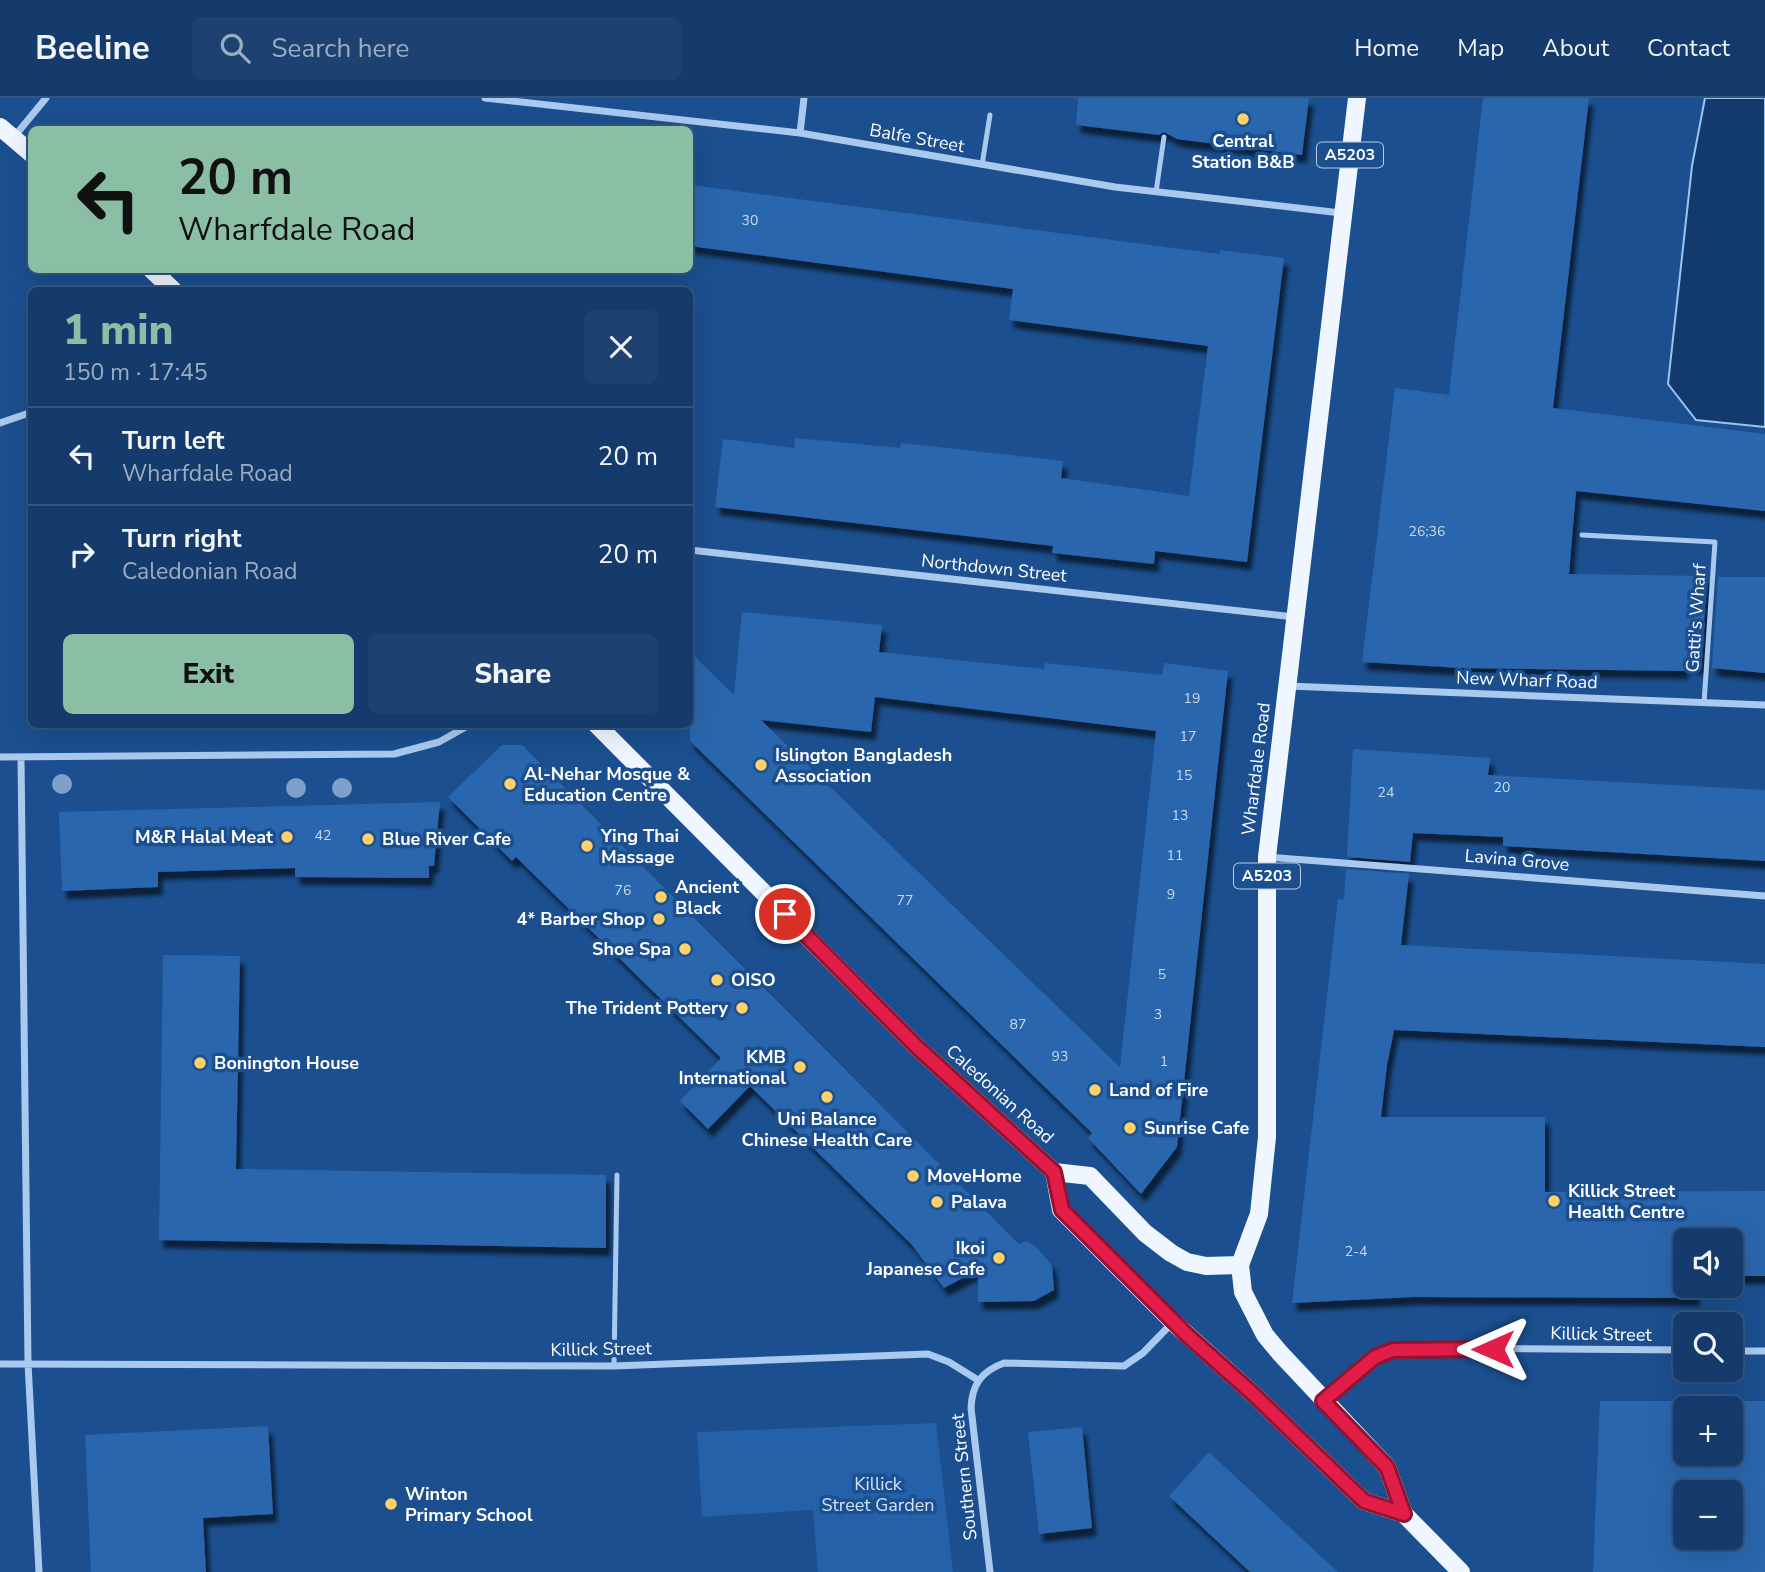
<!DOCTYPE html>
<html lang="en">
<head>
<meta charset="utf-8">
<style>
  :root { --surface:#143b6b; --page:#1d4271; --text:#f1f3f6; --muted:#9dadc1; --line:#33557e; --accent:#8abfa5 }
  body { margin:0; font-family:"Nunito Sans",sans-serif; background:var(--page); color:var(--text); height:100vh; display:flex; flex-direction:column; font-size:26px; white-space:nowrap }
  * { box-sizing:border-box; margin:0 }
  p { font-size:23px; color:var(--muted) }
  .icon { flex:none; width:38px; height:38px; fill:none; stroke:currentColor; stroke-width:2; stroke-linecap:round; stroke-linejoin:round }
  .map { position:relative; flex:1; overflow:hidden }
  .details { position:absolute; left:28px; top:189px; width:665px; height:441px; display:flex; flex-direction:column; background:var(--surface); border-radius:10px; box-shadow:0 7px 28px #0002,0 0 0 2px var(--line) }
  .details>* { flex:none }
  .hud { position:absolute; left:28px; top:28px; width:665px; height:147px; border-radius:10px; box-shadow:0 7px 28px #0002,0 0 0 2px var(--line); background:#8abfa5; color:#111; overflow:hidden }
  .fabs { position:absolute; left:1673px; top:1130px; display:grid; gap:14px }
  .fabs a { display:grid; place-items:center; width:70px; height:70px; border-radius:10px; background:var(--surface); box-shadow:0 7px 28px #0002,0 0 0 2px var(--line); font-size:35px }
  .pin { position:absolute; display:grid; place-items:center; width:60px; height:60px; color:#fff; margin:-30px; border:4px solid #fff; border-radius:50%; box-shadow:0 2px 7px #0007 }
  .me { position:absolute; width:77px; margin:-38px; rotate:270deg; stroke-linejoin:round; filter:drop-shadow(0 0 5px #0008) }
  .turn { display:flex; align-items:center; gap:24px; height:147px; padding:0 35px; font-size:32px }
  .turn .icon { width:91px; height:91px; stroke-width:2.5 }
  .turn b { display:block; font-size:49px; line-height:60px }
  .round { display:grid; place-items:center; flex:none; width:74px; height:74px; border-radius:10px; background:var(--page) }
  .overview { display:flex; align-items:center; justify-content:space-between; height:119px; padding:0 35px }
  h1 { font-size:42px; font-weight:800; line-height:52px; color:var(--accent) }
  .action { display:flex; gap:14px; margin-top:auto; padding:14px 35px }
  .action a { flex:1; height:80px; border-radius:10px; background:var(--accent); color:#111; font-size:28px; font-weight:800; line-height:80px; text-align:center }
  .action a+a { background:var(--page); color:var(--text) }
  ul { padding:0; list-style:none }
  li { display:flex; align-items:center; gap:21px; height:98px; padding:0 35px; border-top:2px solid var(--line) }
  li div { flex:1 }
  li b { display:block; font-size:26px }
  li em { font-style:normal }
  header { display:flex; align-items:center; gap:42px; box-sizing:border-box; height:98px; padding:0 35px; background:var(--surface); border-bottom:2px solid var(--line) }
  header strong { font-size:33px }
  nav { display:flex; gap:38px; margin-inline-start:auto; font-size:24px }
  .search { width:490px; height:63px; background:var(--page); display:flex; align-items:center; gap:18px; box-sizing:border-box; padding:0 24px; border-radius:10px; color:var(--muted); font-size:26px }
  .map>svg:first-child { display:block }
</style>
</head>
<body>
<header>
<strong>Beeline</strong>
<div class="search"><svg class="icon" aria-label="search" viewBox="0 0 24 24"><circle cx="10" cy="10" r="6"/><path d="M15 15l6 6"/></svg>Search here</div>
<nav><a>Home</a><a>Map</a><a>About</a><a>Contact</a></nav>
</header>
<div class="map">
<svg width="1765" height="1474" viewBox="0 0 1765 1474">
  <defs>
    <filter id="shadow"><feDropShadow dx="4.5" dy="8" stdDeviation="2" flood-color="#0009"/></filter>
  </defs>
  <rect width="100%" height="100%" fill="#1b4f8f"/>
  <path fill="#2461a8" d="M 936,1325 L 953,1474 L 818,1474 L 813,1412 L 702,1419 L 697,1334 Z"/>
  <path fill="#123a6d" stroke="#9cc4f0" stroke-width="2" d="M 1705,0 L 1765,0 L 1765,329 L 1696,322 L 1668,286 L 1692,68 Z"/>
  <path fill="#2a66ad" fill-rule="evenodd" filter="url(#shadow)" d="M 1078,0 L 1309,0 L 1302,57 L 1177,41 L 1164,34 L 1159,37 L 1076,27 Z
    M 1483,0 L 1589,0 L 1553,310 L 1765,336 L 1765,413 L 1576,393 L 1569,476 L 1707,478 L 1701,569 L 1684,567 L 1684,573 L 1461,570 L 1362,564 L 1395,290 L 1449,297 Z
    M 690,87 L 1220,156 L 1220,152 L 1284,160 L 1247,464 L 1155,453 L 1154,466 L 1052,455 L 1053,448 L 715,409 L 723,341 L 794,350 L 795,340 L 900,350 L 901,345 L 1063,363 L 1061,380 L 1189,398 L 1208,248 L 1009,222 L 1013,191 L 690,148 Z
    M 1718,479 L 1765,479 L 1765,575 L 1712,570 Z
    M 742,514 L 882,527 L 879,554 L 1044,571 L 1045,565 L 1162,577 L 1164,565 L 1228,573 L 1177,1049 L 1141,1096 L 1088,1040 L 1092,1035 L 690,643 L 690,554 L 734,597 ZM 875,599 L 1156,633 L 1120,969 L 761,622 L 871,634 Z
    M 502,647 L 522,647 L 1019,1146 L 1027,1143 L 1038,1151 L 1052,1167 L 1054,1192 L 1034,1203 L 978,1204 L 978,1172 L 944,1190 L 912,1147 L 750,988 L 708,1031 L 680,1003 L 721,960 L 516,759 L 512,763 L 448,699 Z
    M 1353,651 L 1490,660 L 1488,677 L 1765,692 L 1765,763 L 1503,748 L 1503,739 L 1413,735 L 1410,764 L 1347,759 Z
    M 440,704 L 434,768 L 429,768 L 429,780 L 295,779 L 295,770 L 158,774 L 158,789 L 62,793 L 59,714 Z
    M 1346,771 L 1409,776 L 1401,847 L 1765,866 L 1765,949 L 1394,932 L 1387,967 L 1381,1019 L 1545,1019 L 1545,1094 L 1765,1093 L 1765,1178 L 1731,1178 L 1731,1143 L 1685,1143 L 1685,1188 L 1695,1188 L 1695,1200 L 1414,1199 L 1292,1205 L 1338,801 L 1344,802 Z
    M 163,857 L 240,858 L 236,1071 L 606,1077 L 606,1150 L 159,1142 Z
    M 1600,1303 L 1765,1303 L 1765,1474 L 1593,1474 ZM 1685,1311 L 1731,1311 L 1731,1356 L 1685,1356 ZM 1685,1395 L 1731,1395 L 1731,1440 L 1685,1440 Z
    M 268,1328 L 273,1416 L 203,1420 L 206,1474 L 91,1474 L 85,1337 Z
    M 1082,1329 L 1092,1430 L 1039,1436 L 1028,1334 Z
    M 1209,1354 L 1298,1437 L 1338,1474 L 1250,1474 L 1169,1398 Z"/>
  <g fill="none" stroke-linecap="round" stroke-linejoin="round">
    <path stroke="#a9c9ee" stroke-width="5" d="M 982,67 L 990,17
      M 1156,94 L 1164,39
      M 1582,437 L 1715,444 L 1704,605
      M 614,1268 L 617,1077"/>
    <path stroke="#a9c9ee" stroke-width="7" d="M 485,0 L 800,35 L 1115,89 L 1341,115
      M 800,35 L 804,0
      M 14,39 L 46,0
      M 0,325 L 32,314
      M 690,452 L 1294,519
      M 1288,588 L 1765,607
      M 0,659 L 394,656 L 439,644 L 471,626
      M 21,659 L 28,1265 L 39,1474
      M 1267,759 L 1765,798
      M 1731,1253 L 1765,1253
      M 0,1266 L 614,1268 L 928,1256 L 949,1264 L 978,1282
      M 1324,1303 C 1352,1278 1371,1254 1410,1250 L 1685,1252
      M 990,1474 L 971,1310 C 972,1286 982,1273 1004,1265 L 1124,1268 L 1143,1255 L 1173,1224"/>
    <path stroke="#f0f6ff" stroke-width="18" d="M 1357,0 L 1267,759 L 1267,1039 L 1259,1116 L 1240,1167 L 1243,1194 L 1265,1237 L 1280,1255 L 1387,1369 L 1404,1416
      M 0,29 L 32,56
      M 152,172 L 173,192
      M 596,626 L 917,949 L 1054,1074 L 1061,1112 L 1173,1224 L 1252,1295 L 1364,1403 L 1404,1416 L 1461,1474
      M 1054,1074 L 1090,1078 L 1145,1135 L 1171,1155 L 1187,1164 L 1206,1168 L 1240,1167"/>
  </g>
  <g fill="#7ea0ca">
    <circle cx="62" cy="686" r="10"/>
    <circle cx="296" cy="690" r="10"/>
    <circle cx="342" cy="690" r="10"/>
  </g>
  <g fill="none" stroke-linecap="round" stroke-linejoin="round">
    <defs>
      <path id="route" d="M 785,816 L 917,949 L 1054,1074 L 1062,1112 L 1187,1237 L 1252,1295 L 1364,1403 L 1404,1416 L 1387,1369 L 1323,1303 L 1375,1259 L 1393,1252 L 1493,1251"/>
    </defs>
    <use href="#route" stroke="#92132f" stroke-width="18"/>
    <use href="#route" stroke="#e11d48" stroke-width="12"/>
  </g>
  <g fill="#ffd166" stroke="#1b4f8f" stroke-width="2.5">
    <circle cx="1243" cy="21" r="7"/>
    <circle cx="761" cy="667" r="7"/>
    <circle cx="510" cy="686" r="7"/>
    <circle cx="287" cy="739" r="7"/>
    <circle cx="368" cy="741" r="7"/>
    <circle cx="587" cy="748" r="7"/>
    <circle cx="661" cy="799" r="7"/>
    <circle cx="659" cy="821" r="7"/>
    <circle cx="685" cy="851" r="7"/>
    <circle cx="717" cy="882" r="7"/>
    <circle cx="742" cy="910" r="7"/>
    <circle cx="200" cy="965" r="7"/>
    <circle cx="800" cy="969" r="7"/>
    <circle cx="1095" cy="992" r="7"/>
    <circle cx="827" cy="999" r="7"/>
    <circle cx="1130" cy="1030" r="7"/>
    <circle cx="913" cy="1078" r="7"/>
    <circle cx="1554" cy="1103" r="7"/>
    <circle cx="937" cy="1104" r="7"/>
    <circle cx="999" cy="1160" r="7"/>
    <circle cx="391" cy="1406" r="7"/>
  </g>
  <g text-anchor="middle" dominant-baseline="central" stroke-width="7" stroke-linejoin="round" paint-order="stroke">
    <g font-size="14" fill="#cad9ea">
      <text x="750" y="122">30</text>
      <text x="1427" y="433">26;36</text>
      <text x="1192" y="600">19</text>
      <text x="1188" y="638">17</text>
      <text x="1184" y="677">15</text>
      <text x="1502" y="689">20</text>
      <text x="1386" y="694">24</text>
      <text x="1180" y="717">13</text>
      <text x="323" y="737">42</text>
      <text x="1175" y="757">11</text>
      <text x="623" y="792">76</text>
      <text x="1171" y="796">9</text>
      <text x="905" y="802">77</text>
      <text x="1162" y="876">5</text>
      <text x="1158" y="916">3</text>
      <text x="1018" y="926">87</text>
      <text x="1060" y="958">93</text>
      <text x="1164" y="963">1</text>
      <text x="1356" y="1153">2-4</text>
    </g>
    <g fill="#1b4f8f" stroke="#bbcadd" stroke-width="2">
      <rect x="1317" y="44.5" width="66" height="25" rx="5"/>
      <rect x="1234" y="765.5" width="66" height="25" rx="5"/>
    </g>
    <g font-size="16" font-weight="bold" fill="#fff">
      <text x="1350" y="57">A5203</text>
      <text x="1267" y="778">A5203</text>
    </g>
    <g font-size="18" fill="#fff" stroke="#1b4f8f">
      <text transform="translate(917 40) rotate(10)">Balfe Street</text>
      <text transform="translate(994 470) rotate(6)">Northdown Street</text>
      <text transform="translate(1696 520) rotate(-86)">Gatti's Wharf</text>
      <text transform="translate(1527 582) rotate(2)">New Wharf Road</text>
      <text transform="translate(1256 671) rotate(-83)">Wharfdale Road</text>
      <text transform="translate(1517 762) rotate(5)">Lavina Grove</text>
      <text transform="translate(1000 996) rotate(42)">Caledonian Road</text>
      <text transform="translate(1601 1236) rotate(1)">Killick Street</text>
      <text transform="translate(601 1251) rotate(-1)">Killick Street</text>
      <text transform="translate(964 1379) rotate(-96)">Southern Street</text>
    </g>
    <g font-size="18" font-weight="bold" fill="#fff" stroke="#1b4f8f" text-anchor="start">
      <text x="1243" y="43" text-anchor="middle">Central<tspan x="1243" dy="21">Station B&amp;B</tspan></text>
      <text x="775" y="657">Islington Bangladesh<tspan x="775" dy="21">Association</tspan></text>
      <text x="524" y="676">Al-Nehar Mosque &amp;<tspan x="524" dy="21">Education Centre</tspan></text>
      <text x="601" y="738">Ying Thai<tspan x="601" dy="21">Massage</tspan></text>
      <text x="273" y="739" text-anchor="end">M&amp;R Halal Meat</text>
      <text x="382" y="741">Blue River Cafe</text>
      <text x="675" y="789">Ancient<tspan x="675" dy="21">Black</tspan></text>
      <text x="645" y="821" text-anchor="end">4* Barber Shop</text>
      <text x="671" y="851" text-anchor="end">Shoe Spa</text>
      <text x="731" y="882">OISO</text>
      <text x="728" y="910" text-anchor="end">The Trident Pottery</text>
      <text x="786" y="959" text-anchor="end">KMB<tspan x="786" dy="21">International</tspan></text>
      <text x="214" y="965">Bonington House</text>
      <text x="1109" y="992">Land of Fire</text>
      <text x="827" y="1021" text-anchor="middle">Uni Balance<tspan x="827" dy="21">Chinese Health Care</tspan></text>
      <text x="1144" y="1030">Sunrise Cafe</text>
      <text x="927" y="1078">MoveHome</text>
      <text x="1568" y="1093">Killick Street<tspan x="1568" dy="21">Health Centre</tspan></text>
      <text x="951" y="1104">Palava</text>
      <text x="985" y="1150" text-anchor="end">Ikoi<tspan x="985" dy="21">Japanese Cafe</tspan></text>
      <text x="405" y="1396">Winton<tspan x="405" dy="21">Primary School</tspan></text>
    </g>
    <g font-size="18" fill="#cfe3fa" stroke="#1b4f8f">
      <text x="878" y="1386">Killick<tspan x="878" dy="21">Street Garden</tspan></text>
    </g>
  </g>
</svg>
<div class="fabs">
<a><svg class="icon" aria-label="sound" viewBox="0 0 24 24"><path d="M4 9h4l5-4v14l-5-4H4zM17 9q2 3 0 6"/></svg></a>
<a><svg class="icon" aria-label="search" viewBox="0 0 24 24"><circle cx="10" cy="10" r="6"/><path d="M15 15l6 6"/></svg></a>
<a>+</a>
<a>−</a>
</div>
<div class="pin" style="left:785px;top:816px;background:#d93025"><svg class="icon" aria-label="arrive" viewBox="0 0 24 24"><path d="M6 21V4h12l-3 4 3 4H6"/></svg></div>
<svg class="me" style="left:1493px;top:1251px" viewBox="-20 -20 40 40"><path d="M0-17L14 15 0 8-14 15z" fill="#e11d48" stroke="#fff" stroke-width="4"/></svg>
<div class="hud">
<div class="turn"><svg class="icon" aria-label="left" viewBox="0 0 24 24"><path d="M17 20v-9H6M10 6l-5 5 5 5"/></svg><div><b>20 m</b>Wharfdale Road</div></div>
</div>
<section class="details">
<div class="overview"><div><h1>1 min</h1><p>150 m · 17:45</p></div><a class="round"><svg class="icon" aria-label="close" viewBox="0 0 24 24"><path d="M6 6l12 12M18 6L6 18"/></svg></a></div>
<ul>
<li><svg class="icon" aria-label="left" viewBox="0 0 24 24"><path d="M17 20v-9H6M10 6l-5 5 5 5"/></svg><div><b>Turn left</b><p>Wharfdale Road</p></div><em>20 m</em></li>
<li><svg class="icon" aria-label="right" viewBox="0 0 24 24"><path d="M7 20v-9h11M14 6l5 5-5 5"/></svg><div><b>Turn right</b><p>Caledonian Road</p></div><em>20 m</em></li>
</ul>
<div class="action"><a>Exit</a><a>Share</a></div>
</section>
</div>
</body>
</html>
